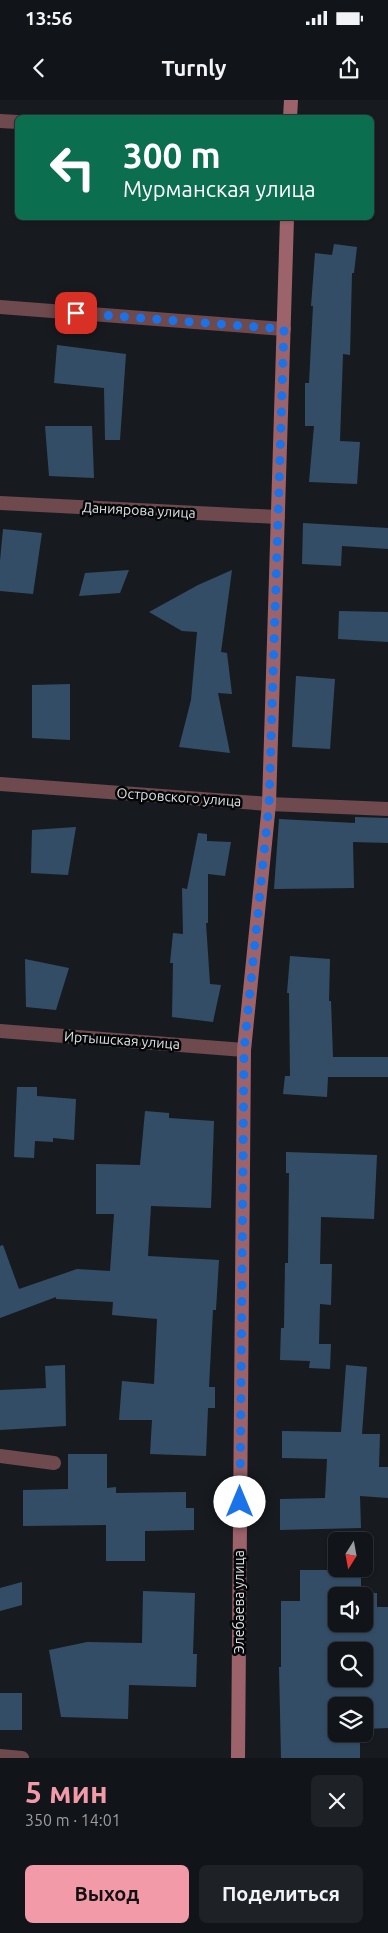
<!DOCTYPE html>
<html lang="ru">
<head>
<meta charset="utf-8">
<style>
  :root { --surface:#111418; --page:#1e2125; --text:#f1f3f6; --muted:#9c9ea2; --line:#303337; --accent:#f39aa9 }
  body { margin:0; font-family:Ubuntu,sans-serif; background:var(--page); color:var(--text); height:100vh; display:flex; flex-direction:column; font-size:19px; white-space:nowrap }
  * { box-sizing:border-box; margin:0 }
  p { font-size:16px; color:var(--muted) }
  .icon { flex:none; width:28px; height:28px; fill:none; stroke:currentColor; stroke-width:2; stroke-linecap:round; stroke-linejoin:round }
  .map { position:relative; height:1658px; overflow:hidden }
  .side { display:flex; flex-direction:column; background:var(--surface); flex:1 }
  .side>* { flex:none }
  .top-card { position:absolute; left:15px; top:15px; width:359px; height:105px; border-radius:8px; box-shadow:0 1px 4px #0004,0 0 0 1px var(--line); background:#0b6e4f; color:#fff; overflow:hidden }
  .needle { width:32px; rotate:191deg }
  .tools { position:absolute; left:328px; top:1432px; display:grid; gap:10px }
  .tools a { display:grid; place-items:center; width:45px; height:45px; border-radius:8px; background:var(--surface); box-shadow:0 1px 4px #0004,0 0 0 1px var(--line); font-size:25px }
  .pin { position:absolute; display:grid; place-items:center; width:42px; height:42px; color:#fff; margin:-21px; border-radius:10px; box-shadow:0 2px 8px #0006 }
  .me { position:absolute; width:55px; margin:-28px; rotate:0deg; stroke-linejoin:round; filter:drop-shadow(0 0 4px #0008) }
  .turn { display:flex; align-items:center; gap:18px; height:105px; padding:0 25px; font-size:22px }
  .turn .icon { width:65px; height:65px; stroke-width:2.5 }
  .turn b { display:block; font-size:35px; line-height:42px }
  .round { display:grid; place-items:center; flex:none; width:52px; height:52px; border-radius:8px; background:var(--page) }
  .head { display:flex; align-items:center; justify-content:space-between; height:85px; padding:0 25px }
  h1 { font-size:30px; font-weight:700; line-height:38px; color:var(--accent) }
  .action { display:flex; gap:10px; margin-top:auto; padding:10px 25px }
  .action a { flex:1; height:58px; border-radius:8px; background:var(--accent); color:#111; font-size:20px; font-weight:700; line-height:58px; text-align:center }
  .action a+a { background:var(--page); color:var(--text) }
  .status { display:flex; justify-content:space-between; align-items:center; height:35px; padding:0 25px; background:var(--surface); direction:ltr }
  .status svg { height:14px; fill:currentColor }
  header { display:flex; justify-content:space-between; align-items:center; height:65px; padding:0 25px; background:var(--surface); font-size:22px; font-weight:700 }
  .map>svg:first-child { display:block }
</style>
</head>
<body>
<div class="status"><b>13:56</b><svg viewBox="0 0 49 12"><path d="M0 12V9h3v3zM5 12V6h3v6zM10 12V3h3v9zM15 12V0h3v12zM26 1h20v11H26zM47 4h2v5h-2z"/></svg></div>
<header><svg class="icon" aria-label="back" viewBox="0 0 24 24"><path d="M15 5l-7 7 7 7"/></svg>Turnly<svg class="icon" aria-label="share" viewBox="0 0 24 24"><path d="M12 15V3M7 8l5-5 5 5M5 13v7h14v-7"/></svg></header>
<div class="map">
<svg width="388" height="1658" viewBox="0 0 388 1658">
  <rect width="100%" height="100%" fill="#171b20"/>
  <path fill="#344d66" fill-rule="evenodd" d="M 334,144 L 357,147 L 354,173 L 352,173 L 350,255 L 343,254 L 340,341 L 360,342 L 357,384 L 309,382 L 314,326 L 305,326 L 305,283 L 309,283 L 313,206 L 311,206 L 315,153 L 332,155 Z
    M 57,245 L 126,254 L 120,340 L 105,340 L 104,288 L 54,283 Z
    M 45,326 L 92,326 L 94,378 L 49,376 Z
    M 303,423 L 388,428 L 388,449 L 342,446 L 341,466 L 302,464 Z
    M 3,429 L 42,433 L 33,494 L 0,491 L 0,461 Z
    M 129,470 L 120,493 L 79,496 L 85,473 Z
    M 232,470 L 221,552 L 227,553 L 232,594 L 218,593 L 230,653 L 179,647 L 191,600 L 197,532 L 182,531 L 149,512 L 198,485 Z
    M 339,511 L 388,512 L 388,542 L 338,539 Z
    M 296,576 L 335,579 L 330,649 L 292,647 Z
    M 70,584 L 70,640 L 32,638 L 32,585 Z
    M 355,717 L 388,718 L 388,743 L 353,742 L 354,788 L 274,789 L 279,719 L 355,723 Z
    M 76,727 L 68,775 L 31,773 L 32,730 Z
    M 198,733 L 207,734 L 207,741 L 231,742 L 225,776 L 208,774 L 208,823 L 206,823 L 210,884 L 221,885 L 213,922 L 172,917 L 173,863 L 170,863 L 173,833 L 183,834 L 182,788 L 187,789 Z
    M 290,856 L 330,859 L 329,901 L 331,901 L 333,957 L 388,957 L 388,977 L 328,977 L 327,997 L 283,994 L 285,976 L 290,976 L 289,893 L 287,893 Z
    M 25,859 L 69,868 L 56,910 L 26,907 Z
    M 17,987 L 37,987 L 37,996 L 76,999 L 74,1040 L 53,1038 L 53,1042 L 35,1041 L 34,1058 L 14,1057 Z
    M 145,1011 L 169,1013 L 169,1018 L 214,1021 L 211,1108 L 151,1106 L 148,1156 L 219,1160 L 216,1210 L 213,1210 L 209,1287 L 215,1287 L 215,1308 L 208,1308 L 206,1356 L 150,1354 L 152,1320 L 119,1320 L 122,1281 L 154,1284 L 157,1219 L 112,1215 L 113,1202 L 56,1199 L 56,1197 L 0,1218 L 0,1146 L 3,1145 L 19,1189 L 77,1169 L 110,1171 L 114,1114 L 96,1114 L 96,1064 L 140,1065 Z
    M 286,1052 L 377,1055 L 374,1119 L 321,1117 L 320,1164 L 332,1164 L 331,1205 L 320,1204 L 319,1244 L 331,1244 L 330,1269 L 309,1268 L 310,1261 L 280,1260 L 281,1228 L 284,1228 L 285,1163 L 288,1163 L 289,1073 L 286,1073 Z
    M 65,1265 L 66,1326 L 0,1330 L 0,1290 L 46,1288 L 45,1266 Z
    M 346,1265 L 367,1267 L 362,1334 L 380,1334 L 379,1367 L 388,1367 L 388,1398 L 360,1396 L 361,1428 L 280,1430 L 280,1399 L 325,1398 L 327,1359 L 282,1358 L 282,1331 L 341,1332 Z
    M 68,1354 L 107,1354 L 107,1388 L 116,1387 L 116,1393 L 186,1392 L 186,1408 L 194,1408 L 194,1430 L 145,1431 L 145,1461 L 106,1461 L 106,1425 L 23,1426 L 23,1390 L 68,1389 Z
    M 300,1470 L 361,1470 L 361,1493 L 377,1493 L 377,1507 L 388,1507 L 388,1628 L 364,1629 L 364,1606 L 336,1606 L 336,1634 L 360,1634 L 360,1658 L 281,1658 L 279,1567 L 281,1567 L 281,1501 L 300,1501 ZM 336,1496 L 364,1496 L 364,1524 L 336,1524 ZM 336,1551 L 364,1551 L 364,1579 L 336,1579 Z
    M 22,1482 L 22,1505 L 0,1511 L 0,1488 Z
    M 143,1491 L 195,1493 L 193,1554 L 197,1554 L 196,1587 L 129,1585 L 128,1619 L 61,1617 L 49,1550 L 87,1542 L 142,1543 Z
    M 0,1593 L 22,1593 L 22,1630 L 0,1630 Z"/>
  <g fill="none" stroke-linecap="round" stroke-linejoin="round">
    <path stroke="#6e494d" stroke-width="14" d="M 0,21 L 18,22
      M 0,207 L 284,229
      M 0,403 L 278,417
      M 0,684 L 269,704 L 388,709
      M 0,931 L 244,950
      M 0,1356 L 54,1363
      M 0,1656 L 22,1658"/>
    <path stroke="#9d636a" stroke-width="14" d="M 290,18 L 291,0
      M 238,1658 L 244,950 L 269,704 L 287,118"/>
  </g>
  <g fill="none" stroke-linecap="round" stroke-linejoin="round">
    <path stroke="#1a73e8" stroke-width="9" stroke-dasharray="0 16.2" d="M 76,213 L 284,229 L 269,704 L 244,950 L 240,1402"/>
  </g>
  <g text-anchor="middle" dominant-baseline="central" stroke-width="5" stroke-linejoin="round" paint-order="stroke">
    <g font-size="14" fill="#dee2e5" stroke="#050608">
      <text transform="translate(139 410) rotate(3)">Даниярова улица</text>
      <text transform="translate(179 697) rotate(4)">Островского улица</text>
      <text transform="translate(122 940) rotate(4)">Иртышская улица</text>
      <text transform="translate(239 1502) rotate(-90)">Элебаева улица</text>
    </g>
  </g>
</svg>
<div class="tools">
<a><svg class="needle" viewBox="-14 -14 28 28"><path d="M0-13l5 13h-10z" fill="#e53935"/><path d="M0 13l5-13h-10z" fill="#9c9ea2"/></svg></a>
<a><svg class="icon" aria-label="sound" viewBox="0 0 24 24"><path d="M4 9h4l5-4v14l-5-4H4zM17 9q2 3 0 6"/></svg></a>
<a><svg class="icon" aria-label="search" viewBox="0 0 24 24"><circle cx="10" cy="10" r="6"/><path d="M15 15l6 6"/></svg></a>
<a><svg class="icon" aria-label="layers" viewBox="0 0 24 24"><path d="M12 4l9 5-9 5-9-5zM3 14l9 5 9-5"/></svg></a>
</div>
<div class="pin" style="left:76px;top:213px;background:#d93025"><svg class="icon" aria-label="arrive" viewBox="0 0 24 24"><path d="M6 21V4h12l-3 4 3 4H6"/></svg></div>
<svg class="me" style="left:240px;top:1402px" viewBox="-20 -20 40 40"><circle r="19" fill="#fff"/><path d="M0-13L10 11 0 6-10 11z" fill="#1a73e8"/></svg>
<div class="top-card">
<div class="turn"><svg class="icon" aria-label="left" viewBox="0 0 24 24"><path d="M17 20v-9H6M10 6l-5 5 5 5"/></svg><div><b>300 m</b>Мурманская улица</div></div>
</div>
</div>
<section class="side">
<div class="head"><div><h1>5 мин</h1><p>350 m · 14:01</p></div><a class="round"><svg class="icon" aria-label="close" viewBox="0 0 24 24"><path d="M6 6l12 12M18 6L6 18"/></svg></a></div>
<div class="action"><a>Выход</a><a>Поделиться</a></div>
</section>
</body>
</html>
